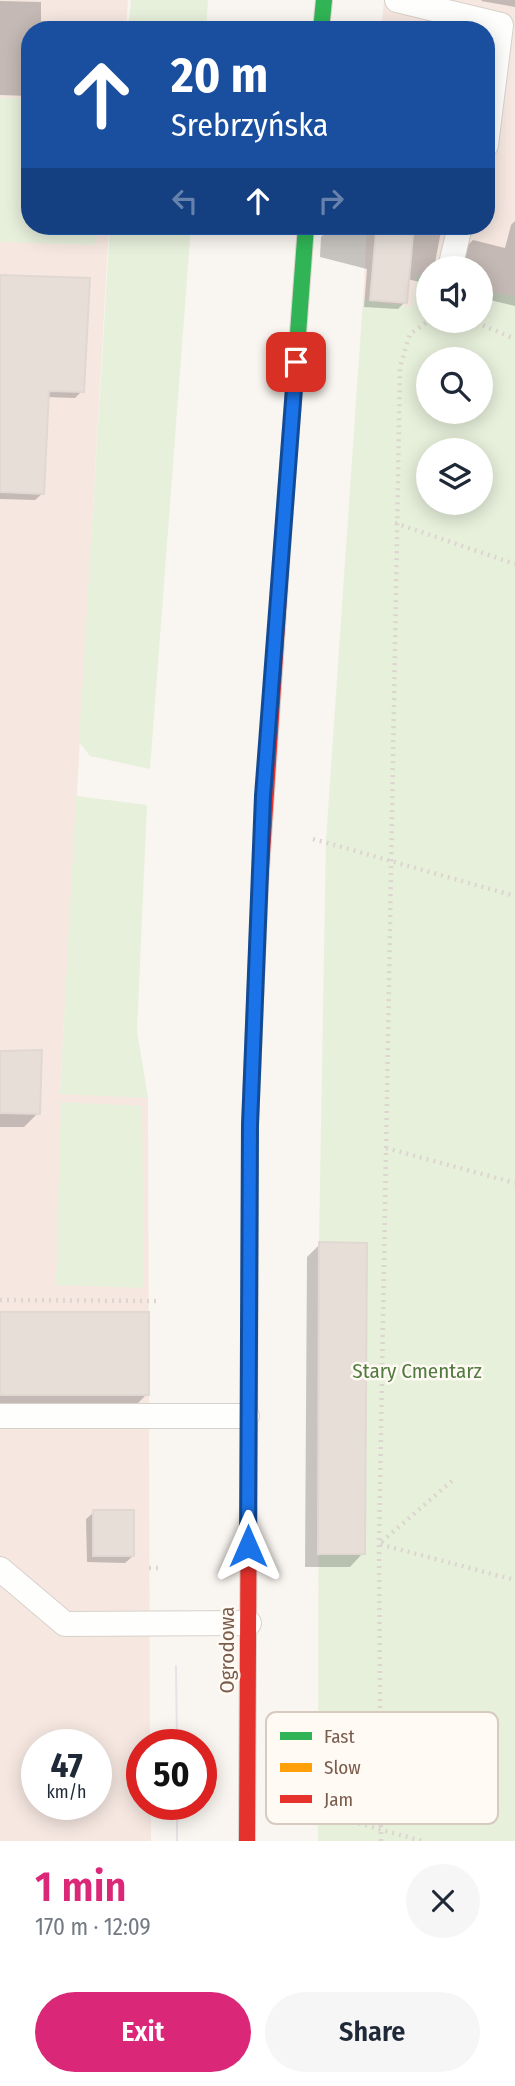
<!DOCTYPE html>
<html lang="en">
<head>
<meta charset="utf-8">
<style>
  :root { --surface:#fff; --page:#f6f6f7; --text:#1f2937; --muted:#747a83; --accent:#db2777 }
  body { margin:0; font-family:"Fira Sans Condensed",sans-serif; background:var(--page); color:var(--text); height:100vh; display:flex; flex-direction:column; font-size:26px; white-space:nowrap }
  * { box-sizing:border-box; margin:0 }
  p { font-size:23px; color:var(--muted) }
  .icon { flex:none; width:38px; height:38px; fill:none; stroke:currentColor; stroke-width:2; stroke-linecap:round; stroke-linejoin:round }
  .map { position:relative; height:1841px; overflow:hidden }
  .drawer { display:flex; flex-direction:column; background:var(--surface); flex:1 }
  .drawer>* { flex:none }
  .banner { position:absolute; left:21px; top:21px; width:474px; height:214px; border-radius:28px; box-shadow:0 4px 18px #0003; background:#1a4fa0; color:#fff; overflow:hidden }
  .buttons { position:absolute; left:416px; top:256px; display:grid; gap:14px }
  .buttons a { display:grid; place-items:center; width:77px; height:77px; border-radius:50%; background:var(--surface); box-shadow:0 4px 18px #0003; font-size:35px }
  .speed { position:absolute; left:21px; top:1729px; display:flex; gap:14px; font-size:35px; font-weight:700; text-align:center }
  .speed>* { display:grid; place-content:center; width:91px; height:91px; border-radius:50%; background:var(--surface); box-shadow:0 4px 18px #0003; line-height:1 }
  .speed small { font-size:18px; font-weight:400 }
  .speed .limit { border:10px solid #d22; background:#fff; color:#111 }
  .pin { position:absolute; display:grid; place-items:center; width:60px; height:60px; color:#fff; margin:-30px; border-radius:14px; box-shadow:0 4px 10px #0006 }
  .me { position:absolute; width:77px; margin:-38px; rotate:0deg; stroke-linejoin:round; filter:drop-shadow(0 0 5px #0008) }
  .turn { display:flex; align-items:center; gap:24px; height:147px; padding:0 35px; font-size:32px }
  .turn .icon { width:91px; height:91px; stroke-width:2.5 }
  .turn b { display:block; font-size:49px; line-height:60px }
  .lanes { display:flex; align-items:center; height:66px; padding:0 35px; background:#0003; justify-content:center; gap:35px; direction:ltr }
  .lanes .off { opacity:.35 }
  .round { display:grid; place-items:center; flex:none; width:74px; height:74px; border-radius:37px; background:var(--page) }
  .head { display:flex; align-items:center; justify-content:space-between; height:119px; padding:0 35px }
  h1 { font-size:42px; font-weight:600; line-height:52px; color:var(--accent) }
  .cta { display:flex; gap:14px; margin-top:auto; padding:14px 35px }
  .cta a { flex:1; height:80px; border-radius:42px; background:var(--accent); color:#fff; font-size:28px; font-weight:600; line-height:80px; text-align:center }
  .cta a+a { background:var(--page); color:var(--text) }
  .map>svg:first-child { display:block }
</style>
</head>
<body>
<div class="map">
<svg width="515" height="1841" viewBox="0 0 515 1841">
  <rect width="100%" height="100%" fill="#f9f5f0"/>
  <path fill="#f6e8e1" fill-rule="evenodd" d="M 0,0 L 128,0 L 126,30 L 30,30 L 30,226 L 109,226 L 60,1093 L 148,1098 L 150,1745 L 142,1745 L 142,1804 L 151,1804 L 151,1841 L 0,1841 ZM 37,1745 L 96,1745 L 96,1804 L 37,1804 Z
    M 384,0 L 515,0 L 515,299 L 481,291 L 481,268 L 429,268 L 429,278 L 416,275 L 413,307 L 363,300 L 367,226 L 486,226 L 486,30 L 381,30 Z"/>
  <path fill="#e7f0db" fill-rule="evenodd" d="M 131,0 L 208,0 L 206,30 L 128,30 Z
    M 0,98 L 30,99 L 30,226 L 97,226 L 95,245 L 0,242 Z
    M 110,226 L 191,226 L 150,769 L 90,756 L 79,742 Z
    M 416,275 L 429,276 L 429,320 L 481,320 L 481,289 L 515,297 L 515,1841 L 318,1841 L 319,1242 L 326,840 L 363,300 L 413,307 ZM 429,359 L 481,359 L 481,411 L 429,411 ZM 429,450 L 481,450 L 481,502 L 429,502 Z
    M 76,796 L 147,805 L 137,1031 L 148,1098 L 60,1094 Z
    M 61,1102 L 142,1106 L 144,1288 L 56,1285 Z"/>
  <path fill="#0003" d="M 515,0 L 515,7 L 481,1 L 482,0 Z
    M 0,1 L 41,2 L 41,21 L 91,23 L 91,30 L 30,30 L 30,96 L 0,95 Z
    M 515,221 L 515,306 L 481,298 L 481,268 L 461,268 L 466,247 L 473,240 L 505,248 L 511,225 Z
    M 387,226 L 442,226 L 434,268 L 429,268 L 429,284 L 407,279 L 405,302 L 398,309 L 364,307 L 367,269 L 320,257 L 321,237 L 328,230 L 386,234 Z
    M 0,276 L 82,391 L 75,398 L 46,397 L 43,493 L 35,500 L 0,499 Z
    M 0,1053 L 38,1113 L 24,1127 L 0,1127 Z
    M 320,1244 L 363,1553 L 350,1567 L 305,1567 L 307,1257 Z
    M 0,1313 L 147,1394 L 131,1410 L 0,1410 Z
    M 94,1512 L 133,1556 L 125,1563 L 87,1562 L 86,1519 Z"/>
  <path fill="#e6ded7" stroke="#e2d8d2" stroke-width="2" d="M 376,232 L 413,235 L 407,303 L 370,300 Z
    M 0,275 L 90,278 L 84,392 L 49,391 L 44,494 L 0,492 Z
    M 42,1050 L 40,1114 L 0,1113 L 0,1051 Z
    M 319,1242 L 367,1243 L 365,1554 L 318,1554 Z
    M 0,1312 L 149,1312 L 149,1395 L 0,1395 Z
    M 93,1510 L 134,1510 L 134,1556 L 93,1556 Z"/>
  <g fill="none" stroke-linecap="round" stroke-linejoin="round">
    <defs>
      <path id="lane" d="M 397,0 L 501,25 L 486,145
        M 450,268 L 460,226
        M 0,1416 L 247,1416
        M 0,1569 L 65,1624 L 249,1623"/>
      <path id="fast" d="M 321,30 L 324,0
        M 283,535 L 306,226"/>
      <path id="slow" d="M 249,1453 L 250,1125 L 260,884"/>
      <path id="jam" d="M 260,884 L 283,535
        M 247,1841 L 249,1453"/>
    </defs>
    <use href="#lane" stroke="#d7d1cb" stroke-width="26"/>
    <use href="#fast" stroke="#d9d2cb" stroke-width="18"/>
    <use href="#slow" stroke="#d9d2cb" stroke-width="18"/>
    <use href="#jam" stroke="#d9d2cb" stroke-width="18"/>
    <path stroke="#dcd5d0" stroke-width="4.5" stroke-dasharray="2 5" stroke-linecap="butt" d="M 470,320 L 515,339
      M 395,523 L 515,564
      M 313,839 L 515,896
      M 386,1148 L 515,1183
      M 0,1300 L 161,1301
      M 452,1481 L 379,1544 L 515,1580
      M 149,1568 L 161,1568
      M 290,1813 L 318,1812 L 422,1841
      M 381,1841 L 379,1544 L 400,367 L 410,334 L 430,320"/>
    <use href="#lane" stroke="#fefefd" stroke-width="24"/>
    <use href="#fast" stroke="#30b455" stroke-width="16"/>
    <use href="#slow" stroke="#ff9f0a" stroke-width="16"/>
    <use href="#jam" stroke="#e5322d" stroke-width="16"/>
    <path stroke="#e6e3e7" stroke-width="2" d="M 176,1666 L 177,1745
      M 177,1804 L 177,1841"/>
  </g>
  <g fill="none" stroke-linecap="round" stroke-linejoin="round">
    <defs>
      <path id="route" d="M 248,1546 L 250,1125 L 263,796 L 296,362"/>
    </defs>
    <use href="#route" stroke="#114b97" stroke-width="18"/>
    <use href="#route" stroke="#1a73e8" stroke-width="12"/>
  </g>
  <g text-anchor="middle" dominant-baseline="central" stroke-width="5" stroke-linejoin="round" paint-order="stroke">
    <g font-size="21" fill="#537a41" stroke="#fffaf3">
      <text x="417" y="1371">Stary Cmentarz</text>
    </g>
    <g font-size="21" fill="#7a5c4d" stroke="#fffaf3">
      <text transform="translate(227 1650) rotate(-90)">Ogrodowa</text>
    </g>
  </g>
  <rect x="266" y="1712" width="232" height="112" rx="10" fill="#fffaf3" stroke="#d7cbc1" stroke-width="2"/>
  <rect x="280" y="1732" width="32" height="8" fill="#30b455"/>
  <rect x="280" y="1763" width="32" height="9" fill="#ff9f0a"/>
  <rect x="280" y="1795" width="32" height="8" fill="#e5322d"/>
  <g font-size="19" fill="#7a5c4d">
    <text x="324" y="1743">Fast</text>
    <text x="324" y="1774">Slow</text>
    <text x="324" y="1806">Jam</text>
  </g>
</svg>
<div class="buttons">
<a><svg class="icon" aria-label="sound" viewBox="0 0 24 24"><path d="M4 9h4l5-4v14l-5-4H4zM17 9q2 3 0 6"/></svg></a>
<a><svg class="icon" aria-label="search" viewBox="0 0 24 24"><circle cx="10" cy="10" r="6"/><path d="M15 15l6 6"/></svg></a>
<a><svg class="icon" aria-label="layers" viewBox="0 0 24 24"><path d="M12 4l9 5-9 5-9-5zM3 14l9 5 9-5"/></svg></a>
</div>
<div class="speed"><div>47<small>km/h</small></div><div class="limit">50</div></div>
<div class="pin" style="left:296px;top:362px;background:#d93025"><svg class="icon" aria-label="arrive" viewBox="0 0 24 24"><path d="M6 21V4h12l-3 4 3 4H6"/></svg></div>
<svg class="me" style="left:248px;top:1546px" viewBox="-20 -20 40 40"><path d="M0-17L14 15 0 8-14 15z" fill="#1a73e8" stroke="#fff" stroke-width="4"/></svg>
<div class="banner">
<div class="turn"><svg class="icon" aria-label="ahead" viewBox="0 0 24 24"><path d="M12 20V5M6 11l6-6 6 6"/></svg><div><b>20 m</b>Srebrzyńska</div></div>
<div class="lanes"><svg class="icon off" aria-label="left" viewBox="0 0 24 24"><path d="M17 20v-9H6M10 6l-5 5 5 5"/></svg><svg class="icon" aria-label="ahead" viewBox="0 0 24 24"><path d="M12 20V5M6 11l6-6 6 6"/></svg><svg class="icon off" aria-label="right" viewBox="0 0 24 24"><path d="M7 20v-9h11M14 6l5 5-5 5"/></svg></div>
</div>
</div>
<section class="drawer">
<div class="head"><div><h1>1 min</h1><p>170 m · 12:09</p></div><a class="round"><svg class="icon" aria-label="close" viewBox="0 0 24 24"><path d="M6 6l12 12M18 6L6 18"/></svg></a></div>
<div class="cta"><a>Exit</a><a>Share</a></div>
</section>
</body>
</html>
